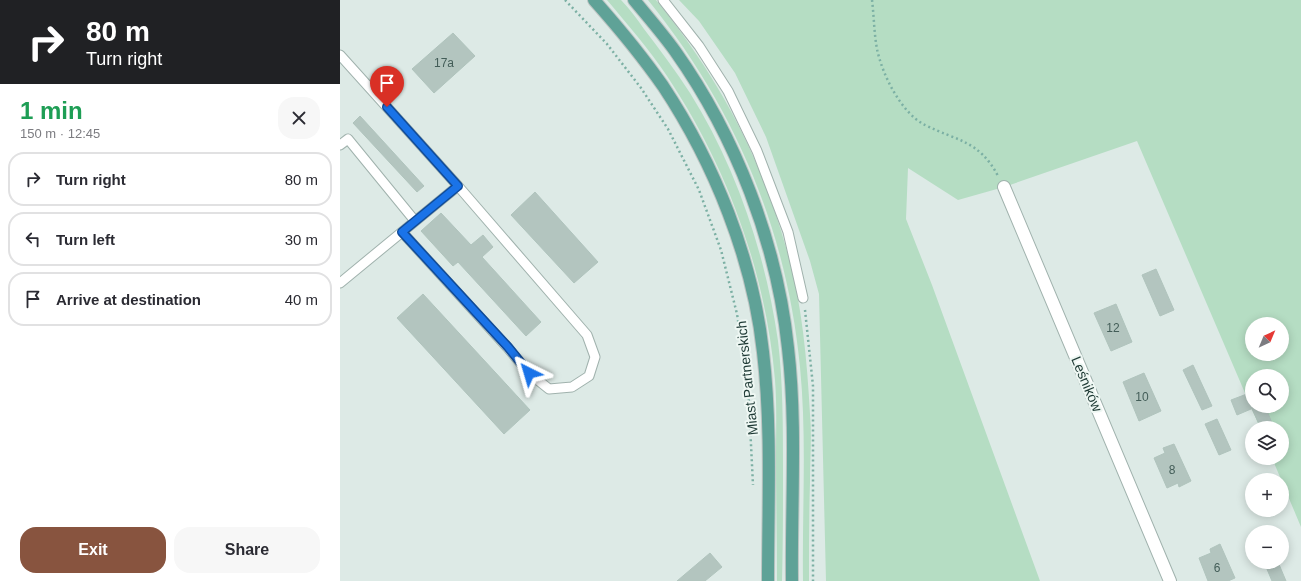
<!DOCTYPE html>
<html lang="en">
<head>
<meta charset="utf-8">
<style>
  :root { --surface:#fff; --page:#f7f7f7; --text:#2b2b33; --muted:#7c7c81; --line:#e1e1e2; --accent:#88543f }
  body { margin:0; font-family:Arial,sans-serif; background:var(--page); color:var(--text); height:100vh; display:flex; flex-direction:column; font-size:15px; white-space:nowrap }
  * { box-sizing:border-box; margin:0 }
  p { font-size:13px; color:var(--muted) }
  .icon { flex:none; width:22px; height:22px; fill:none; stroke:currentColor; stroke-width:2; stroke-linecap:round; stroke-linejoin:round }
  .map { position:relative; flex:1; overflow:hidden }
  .panel { display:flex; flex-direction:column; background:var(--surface); width:340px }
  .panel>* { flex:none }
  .top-card { background:#202124; color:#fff; overflow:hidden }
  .needle { width:26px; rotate:44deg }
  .buttons { position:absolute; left:905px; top:317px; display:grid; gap:8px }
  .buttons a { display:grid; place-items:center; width:44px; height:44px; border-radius:50%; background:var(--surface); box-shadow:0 2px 10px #0003; font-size:20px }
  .pin { position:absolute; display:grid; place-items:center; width:34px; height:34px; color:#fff; margin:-41px -17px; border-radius:50% 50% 50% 0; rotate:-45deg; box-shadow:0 0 4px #0007 }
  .pin .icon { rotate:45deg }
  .me { position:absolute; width:44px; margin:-22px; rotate:320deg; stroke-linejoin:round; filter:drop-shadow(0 0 3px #0008) }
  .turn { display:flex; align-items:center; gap:14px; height:84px; padding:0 20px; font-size:18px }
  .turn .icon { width:52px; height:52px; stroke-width:2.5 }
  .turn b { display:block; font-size:28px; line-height:34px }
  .round { display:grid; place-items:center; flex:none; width:42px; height:42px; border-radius:16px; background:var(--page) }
  .head { display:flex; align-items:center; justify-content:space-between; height:68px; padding:0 20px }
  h1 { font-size:24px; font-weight:600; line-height:30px; color:#1e9e55 }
  .button { display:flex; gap:8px; margin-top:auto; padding:8px 20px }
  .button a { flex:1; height:46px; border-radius:16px; background:var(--accent); color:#fff; font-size:16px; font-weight:600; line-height:46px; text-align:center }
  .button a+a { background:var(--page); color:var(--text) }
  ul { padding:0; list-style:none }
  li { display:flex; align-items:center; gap:12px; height:54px; margin:0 8px 6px; padding:0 12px; border:2px solid var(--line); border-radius:16px }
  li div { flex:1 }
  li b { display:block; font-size:15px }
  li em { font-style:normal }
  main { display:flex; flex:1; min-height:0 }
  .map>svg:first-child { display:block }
</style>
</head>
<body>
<main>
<section class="panel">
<div class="top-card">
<div class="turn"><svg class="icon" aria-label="right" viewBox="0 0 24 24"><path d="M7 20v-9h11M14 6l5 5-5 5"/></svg><div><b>80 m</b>Turn right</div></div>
</div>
<div class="head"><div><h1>1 min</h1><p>150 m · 12:45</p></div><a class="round"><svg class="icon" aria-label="close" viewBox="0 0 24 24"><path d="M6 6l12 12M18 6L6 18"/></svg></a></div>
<ul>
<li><svg class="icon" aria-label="right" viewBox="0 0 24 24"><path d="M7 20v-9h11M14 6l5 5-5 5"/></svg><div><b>Turn right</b></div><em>80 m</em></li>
<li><svg class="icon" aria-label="left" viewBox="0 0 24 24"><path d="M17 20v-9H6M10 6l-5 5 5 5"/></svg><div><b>Turn left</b></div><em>30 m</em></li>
<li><svg class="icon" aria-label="arrive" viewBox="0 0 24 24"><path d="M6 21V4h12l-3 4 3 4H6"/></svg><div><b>Arrive at destination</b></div><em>40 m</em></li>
</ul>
<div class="button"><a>Exit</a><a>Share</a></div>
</section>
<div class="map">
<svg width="961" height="581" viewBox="0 0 961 581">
  <rect width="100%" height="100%" fill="#ddeae6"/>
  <path fill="#b5ddc3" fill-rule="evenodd" d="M 267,0 L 281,0 C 290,9 297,19 304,29 C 320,50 336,71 350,93 C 396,166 426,256 438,341 C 443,383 443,426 443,469 C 443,506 443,544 442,581 L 437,581 C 437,539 436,497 436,456 C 436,431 437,405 435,380 C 426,273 387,166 327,76 C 309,49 288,25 267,0 Z
    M 308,0 L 316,0 C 378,76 421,157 447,251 C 462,303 467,359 470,414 C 472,436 470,459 470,482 C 469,515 469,548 469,581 L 463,581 C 462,510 467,438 460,367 C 447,230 394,106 308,0 Z
    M 339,0 L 961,0 L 961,527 L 932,458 L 942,458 L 942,428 L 920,428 L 797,141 L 664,187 L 618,200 L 568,168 L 566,219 L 592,285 L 700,581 L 486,581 L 479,294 L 470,261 L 426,137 L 395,73 L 359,21 ZM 912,324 L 942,324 L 942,354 L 912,354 ZM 912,376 L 942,376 L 942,406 L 912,406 Z"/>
  <path fill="#b3c5bf" stroke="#b0c4bd" d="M 113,33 L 135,56 L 94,93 L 72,69 Z
    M 20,116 L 84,186 L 77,192 L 13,123 Z
    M 195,192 L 258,262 L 234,283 L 171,215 Z
    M 101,213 L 131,245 L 143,235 L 153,247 L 142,257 L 201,322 L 186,336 L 118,262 L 113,266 L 81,231 Z
    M 816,269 L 834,310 L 820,316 L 802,275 Z
    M 83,294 L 190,410 L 164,434 L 57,318 Z
    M 776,304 L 792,342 L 771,351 L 754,313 Z
    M 853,365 L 872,406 L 862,410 L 843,370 Z
    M 804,373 L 821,411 L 799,421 L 783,382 Z
    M 912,392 L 912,406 L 918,406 L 897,415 L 891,400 Z
    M 918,406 L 925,406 L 934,428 L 921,428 L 912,409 Z
    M 877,419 L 891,450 L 879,455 L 865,424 Z
    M 834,444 L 851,481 L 839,487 L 838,483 L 827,488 L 814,458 L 825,453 L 823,448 Z
    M 880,544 L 895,578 L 888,581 L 868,581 L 859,558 L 871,553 L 870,549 Z
    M 370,553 L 382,567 L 365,581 L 337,581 Z
    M 924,562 L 938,562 L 946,581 L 932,581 Z"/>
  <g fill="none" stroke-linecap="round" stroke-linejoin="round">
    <defs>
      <path id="service" d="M 323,0 L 359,46 L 388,91 L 417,151 L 448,232 L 463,298
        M 0,55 L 118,186 L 62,232 L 167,347 L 189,373 L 209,389 L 232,387 L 249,376 L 255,357 L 247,335 L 118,186
        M 0,145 L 8,139 L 75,221
        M 0,283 L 62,232"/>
      <path id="minor" d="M 664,187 L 830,581"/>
      <path id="primary" d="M 254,0 C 278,27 302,56 323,86 C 374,163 413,259 423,352 C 432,428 428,504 428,581
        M 294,0 C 308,17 322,33 335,51 C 396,137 437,243 448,348 C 457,425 451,503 452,581"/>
    </defs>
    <use href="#service" stroke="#a0b2ad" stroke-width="11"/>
    <use href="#minor" stroke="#a0b2ad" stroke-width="14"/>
    <use href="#primary" stroke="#bcc4c2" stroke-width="14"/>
    <path stroke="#7cb0a4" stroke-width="2.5" stroke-dasharray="2 3" stroke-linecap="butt" d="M 225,0 L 267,44 L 301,88 L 328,129 L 359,190 L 381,250 L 397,314 L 408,384 L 413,485
      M 532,0 C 534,16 534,33 537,49 C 542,74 561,113 585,125 C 617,141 639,140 658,176
      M 465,310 L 473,386 L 473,581"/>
    <use href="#service" stroke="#fff" stroke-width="9"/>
    <use href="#minor" stroke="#fff" stroke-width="12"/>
    <use href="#primary" stroke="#5fa297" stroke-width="12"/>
  </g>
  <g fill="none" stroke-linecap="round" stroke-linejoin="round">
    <defs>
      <path id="route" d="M 47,107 L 118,186 L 62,232 L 168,347 L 189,373"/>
    </defs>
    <use href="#route" stroke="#114b97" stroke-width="10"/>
    <use href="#route" stroke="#1a73e8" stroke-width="7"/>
  </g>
  <g text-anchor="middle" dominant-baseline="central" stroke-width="4" stroke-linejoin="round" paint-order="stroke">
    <g font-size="12" fill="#435d58">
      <text x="104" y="63">17a</text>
      <text x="773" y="328">12</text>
      <text x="802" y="397">10</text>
      <text x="832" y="470">8</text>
      <text x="877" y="568">6</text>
    </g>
    <g font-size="14" fill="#1e3a35" stroke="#eef7f3">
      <text transform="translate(407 378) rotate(-96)">Miast Partnerskich</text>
      <text transform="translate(747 384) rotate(67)">Leśników</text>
    </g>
  </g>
</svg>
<div class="buttons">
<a><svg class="needle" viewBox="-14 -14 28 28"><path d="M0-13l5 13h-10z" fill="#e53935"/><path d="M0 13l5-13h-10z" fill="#7c7c81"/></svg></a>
<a><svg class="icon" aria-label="search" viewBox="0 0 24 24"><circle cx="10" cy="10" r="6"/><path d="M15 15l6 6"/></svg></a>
<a><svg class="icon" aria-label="layers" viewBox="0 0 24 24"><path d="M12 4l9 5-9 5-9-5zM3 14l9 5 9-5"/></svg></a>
<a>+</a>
<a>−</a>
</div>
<div class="pin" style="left:47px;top:107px;background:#d93025"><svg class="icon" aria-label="arrive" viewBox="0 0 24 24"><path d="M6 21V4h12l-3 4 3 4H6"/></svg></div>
<svg class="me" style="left:189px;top:373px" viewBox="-20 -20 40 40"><path d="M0-17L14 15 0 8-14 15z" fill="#1a73e8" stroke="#fff" stroke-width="4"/></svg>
</div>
</main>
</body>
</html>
